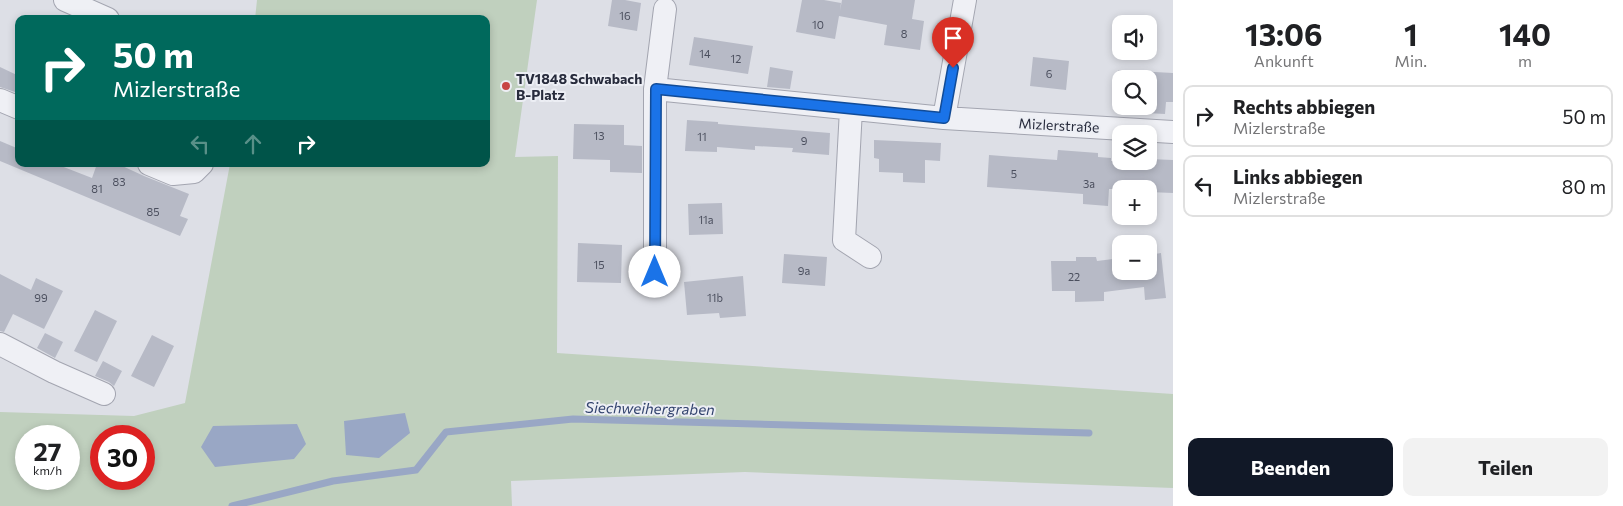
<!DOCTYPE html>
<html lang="de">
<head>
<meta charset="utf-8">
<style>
  :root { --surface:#fff; --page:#f2f2f2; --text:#202124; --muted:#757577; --line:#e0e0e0; --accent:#111827 }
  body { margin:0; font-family:Commissioner,sans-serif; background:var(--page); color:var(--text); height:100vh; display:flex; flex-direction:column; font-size:19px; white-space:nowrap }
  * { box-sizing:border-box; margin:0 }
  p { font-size:16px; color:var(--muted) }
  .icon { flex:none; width:28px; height:28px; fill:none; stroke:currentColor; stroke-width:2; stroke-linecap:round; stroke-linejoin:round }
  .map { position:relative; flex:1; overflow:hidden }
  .drawer { display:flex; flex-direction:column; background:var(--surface); width:450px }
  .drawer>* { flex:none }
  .guide { position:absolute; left:15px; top:15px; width:475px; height:152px; border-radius:10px; box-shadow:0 2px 8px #0003; background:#00695c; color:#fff; overflow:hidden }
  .fabs { position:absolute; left:1112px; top:15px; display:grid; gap:10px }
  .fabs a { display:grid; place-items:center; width:45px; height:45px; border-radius:10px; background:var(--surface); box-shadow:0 2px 8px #0003; font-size:25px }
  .speed { position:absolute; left:15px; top:425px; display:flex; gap:10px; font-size:25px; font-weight:700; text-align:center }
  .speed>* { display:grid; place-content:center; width:65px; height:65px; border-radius:50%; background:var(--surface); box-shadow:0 2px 8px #0003; line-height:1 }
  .speed small { font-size:12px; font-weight:400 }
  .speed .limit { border:8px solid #d22; background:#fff; color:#111 }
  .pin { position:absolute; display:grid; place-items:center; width:42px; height:42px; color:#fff; margin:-51px -21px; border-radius:50% 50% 50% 0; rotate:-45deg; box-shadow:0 0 5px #0007 }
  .pin .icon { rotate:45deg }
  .me { position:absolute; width:55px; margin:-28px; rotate:0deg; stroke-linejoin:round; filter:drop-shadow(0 0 4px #0008) }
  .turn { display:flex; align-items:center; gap:18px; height:105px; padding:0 15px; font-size:22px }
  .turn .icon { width:65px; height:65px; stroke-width:2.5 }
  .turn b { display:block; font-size:35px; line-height:42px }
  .lanes { display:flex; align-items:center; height:48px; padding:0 15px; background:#0003; justify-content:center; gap:25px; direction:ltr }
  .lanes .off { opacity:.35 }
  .eta { display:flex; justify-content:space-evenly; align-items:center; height:85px; text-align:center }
  .eta b { font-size:30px; font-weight:700; line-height:35px }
  .cta { display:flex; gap:10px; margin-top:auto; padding:10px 15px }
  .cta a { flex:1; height:58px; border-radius:10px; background:var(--accent); color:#fff; font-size:20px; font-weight:700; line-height:58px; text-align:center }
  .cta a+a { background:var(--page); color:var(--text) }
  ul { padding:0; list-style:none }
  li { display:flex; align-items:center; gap:15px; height:62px; margin:0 10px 8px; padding:0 5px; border:2px solid var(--line); border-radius:10px }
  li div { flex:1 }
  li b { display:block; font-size:19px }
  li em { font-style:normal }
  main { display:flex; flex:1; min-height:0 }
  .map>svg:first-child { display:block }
</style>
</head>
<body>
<main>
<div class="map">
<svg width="1173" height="506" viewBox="0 0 1173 506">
  <rect width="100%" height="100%" fill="#dddfe6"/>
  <path fill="#c0d0be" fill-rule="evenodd" d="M 257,0 L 537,0 L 515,157 L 558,156 L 557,353 L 1173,394 L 1173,488 L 745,472 L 511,481 L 512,506 L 0,506 L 0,412 L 134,416 L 185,403 L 230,164 L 486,164 L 486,19 L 255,19 ZM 26,436 L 69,436 L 69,479 L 26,479 ZM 101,436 L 144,436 L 144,479 L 101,479 Z"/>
  <path fill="#99a7c5" d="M 405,413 L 410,433 L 379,458 L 346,455 L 344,421 Z
    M 297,424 L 306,444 L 294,459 L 215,467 L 201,447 L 213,426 Z"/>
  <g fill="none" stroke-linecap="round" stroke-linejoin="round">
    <path stroke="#99a7c5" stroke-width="7" d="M 232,506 L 333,481 L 416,470 L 446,432 L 573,419 L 1089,433"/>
  </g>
  <path fill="#b7bac6" d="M 612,0 L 625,0 L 641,3 L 637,31 L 608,26 Z
    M 802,0 L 824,0 L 841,3 L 840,11 L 842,0 L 915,0 L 912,19 L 924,21 L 920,50 L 884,45 L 887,25 L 839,16 L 835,39 L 796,32 Z
    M 694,37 L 753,46 L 748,74 L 689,65 Z
    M 1033,57 L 1069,61 L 1066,90 L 1030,86 Z
    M 0,67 L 19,76 L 18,93 L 0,87 Z
    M 770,67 L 793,71 L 790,89 L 767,87 Z
    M 1118,70 L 1173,73 L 1173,102 L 1166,102 L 1165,114 L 1146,113 L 1147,106 L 1149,106 L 1149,79 L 1121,79 L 1121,100 L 1117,100 Z
    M 687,120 L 718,122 L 718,124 L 830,133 L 829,155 L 792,152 L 793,148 L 755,146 L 755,150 L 717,147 L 717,152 L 685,151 Z
    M 574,124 L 624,125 L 624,145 L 642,146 L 642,173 L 610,172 L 610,160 L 573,159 Z
    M 874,140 L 941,143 L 940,161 L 925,160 L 925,183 L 903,182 L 903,173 L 879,172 L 879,159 L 874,158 Z
    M 0,141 L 19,149 L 19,164 L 56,164 L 92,178 L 97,164 L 118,164 L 144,176 L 189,194 L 180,216 L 188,219 L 180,236 L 0,161 Z
    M 1058,150 L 1098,153 L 1098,157 L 1111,158 L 1111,161 L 1149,161 L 1149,159 L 1173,160 L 1173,193 L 1149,192 L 1149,189 L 1109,189 L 1108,206 L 1083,204 L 1083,194 L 987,187 L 989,155 L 1057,160 Z
    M 722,203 L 723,234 L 689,235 L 688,204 Z
    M 578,243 L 622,245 L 621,283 L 577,282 Z
    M 1161,253 L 1166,298 L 1145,300 L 1144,287 L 1104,292 L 1104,301 L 1075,302 L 1075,291 L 1052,291 L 1051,261 L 1076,261 L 1076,257 L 1096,257 L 1097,261 L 1121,258 L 1121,271 L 1149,271 L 1149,255 Z
    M 784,254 L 827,257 L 825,286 L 782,283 Z
    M 0,274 L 31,290 L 36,278 L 63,291 L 44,329 L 13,314 L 4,332 L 0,331 Z
    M 743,276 L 746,316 L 720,318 L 719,313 L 687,315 L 684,282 Z
    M 95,310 L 117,321 L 97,362 L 74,351 Z
    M 45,333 L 63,342 L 55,358 L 37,348 Z
    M 152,335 L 174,346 L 154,387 L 131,376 Z
    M 103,361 L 122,371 L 114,386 L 109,382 L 95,376 Z"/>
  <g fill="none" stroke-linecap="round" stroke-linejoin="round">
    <defs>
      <path id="minor" d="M 65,0 L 108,19
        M 655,89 L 944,118 L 1173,132
        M 0,100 L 19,108
        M 851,109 L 844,240 L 870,257
        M 944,118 L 965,0
        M 149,164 L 173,174 L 194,172 L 202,164
        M 655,272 L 655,89 L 665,9
        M 0,344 L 54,372 L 104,394"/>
    </defs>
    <use href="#minor" stroke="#a3a5b0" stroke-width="24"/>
    <use href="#minor" stroke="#eff0f5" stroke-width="22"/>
  </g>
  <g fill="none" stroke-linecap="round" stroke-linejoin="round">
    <defs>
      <path id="route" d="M 655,272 L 656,89 L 944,118 L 953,68"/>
    </defs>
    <use href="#route" stroke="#114b97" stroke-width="12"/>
    <use href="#route" stroke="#1a73e8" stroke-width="9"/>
  </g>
  <circle fill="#c84545" stroke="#eceef4" stroke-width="2" cx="506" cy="86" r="5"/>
  <g text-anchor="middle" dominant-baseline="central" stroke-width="4" stroke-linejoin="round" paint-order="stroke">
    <g font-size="11" fill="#4b4f5e">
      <text x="625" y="15">16</text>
      <text x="818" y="24">10</text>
      <text x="904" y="33">8</text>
      <text x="705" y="53">14</text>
      <text x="736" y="58">12</text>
      <text x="1049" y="73">6</text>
      <text x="599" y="135">13</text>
      <text x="702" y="136">11</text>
      <text x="804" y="140">9</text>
      <text x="1014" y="173">5</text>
      <text x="119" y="181">83</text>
      <text x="1089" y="183">3a</text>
      <text x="97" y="188">81</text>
      <text x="153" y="211">85</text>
      <text x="706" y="219">11a</text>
      <text x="599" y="264">15</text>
      <text x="804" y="270">9a</text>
      <text x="1074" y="276">22</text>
      <text x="41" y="297">99</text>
      <text x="715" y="297">11b</text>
    </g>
    <g font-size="14" font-weight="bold" fill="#272b3c" stroke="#eceef4" text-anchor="start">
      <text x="516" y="78">TV1848 Schwabach<tspan x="516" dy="16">B-Platz</tspan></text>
    </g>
    <g font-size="14" fill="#272b3c" stroke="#eceef4">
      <text transform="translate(1059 125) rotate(3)">Mizlerstraße</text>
    </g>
    <g font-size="15" font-style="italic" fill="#33446e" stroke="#eceef4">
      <text transform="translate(650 408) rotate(1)">Siechweihergraben</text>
    </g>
  </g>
</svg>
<div class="fabs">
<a><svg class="icon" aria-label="sound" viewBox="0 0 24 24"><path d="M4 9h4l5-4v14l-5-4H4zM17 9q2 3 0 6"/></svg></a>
<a><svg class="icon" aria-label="search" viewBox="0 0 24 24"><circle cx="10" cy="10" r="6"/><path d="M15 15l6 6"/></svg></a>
<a><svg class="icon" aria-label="layers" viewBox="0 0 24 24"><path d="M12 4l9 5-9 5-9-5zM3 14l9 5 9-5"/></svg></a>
<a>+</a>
<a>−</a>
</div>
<div class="speed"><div>27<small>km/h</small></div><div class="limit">30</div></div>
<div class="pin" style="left:953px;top:68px;background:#d93025"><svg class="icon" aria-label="arrive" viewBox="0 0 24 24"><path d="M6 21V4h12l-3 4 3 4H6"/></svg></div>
<svg class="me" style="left:655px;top:272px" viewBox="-20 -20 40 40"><circle r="19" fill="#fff"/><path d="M0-13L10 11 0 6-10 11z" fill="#1a73e8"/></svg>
<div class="guide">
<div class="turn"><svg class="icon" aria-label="right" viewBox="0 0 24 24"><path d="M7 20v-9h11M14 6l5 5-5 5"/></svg><div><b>50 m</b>Mizlerstraße</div></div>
<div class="lanes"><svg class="icon off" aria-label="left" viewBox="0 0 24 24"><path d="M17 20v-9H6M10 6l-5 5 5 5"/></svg><svg class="icon off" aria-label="ahead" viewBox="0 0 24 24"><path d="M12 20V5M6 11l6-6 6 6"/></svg><svg class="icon" aria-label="right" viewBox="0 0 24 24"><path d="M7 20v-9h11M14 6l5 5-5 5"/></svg></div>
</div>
</div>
<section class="drawer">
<div class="eta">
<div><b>13:06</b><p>Ankunft</p></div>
<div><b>1</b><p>Min.</p></div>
<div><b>140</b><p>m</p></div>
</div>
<ul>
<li><svg class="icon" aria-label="right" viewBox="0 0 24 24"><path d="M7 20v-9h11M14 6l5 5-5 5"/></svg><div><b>Rechts abbiegen</b><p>Mizlerstraße</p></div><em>50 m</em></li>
<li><svg class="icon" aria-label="left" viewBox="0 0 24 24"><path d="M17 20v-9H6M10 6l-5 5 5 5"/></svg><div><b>Links abbiegen</b><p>Mizlerstraße</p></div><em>80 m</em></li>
</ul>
<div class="cta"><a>Beenden</a><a>Teilen</a></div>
</section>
</main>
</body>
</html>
